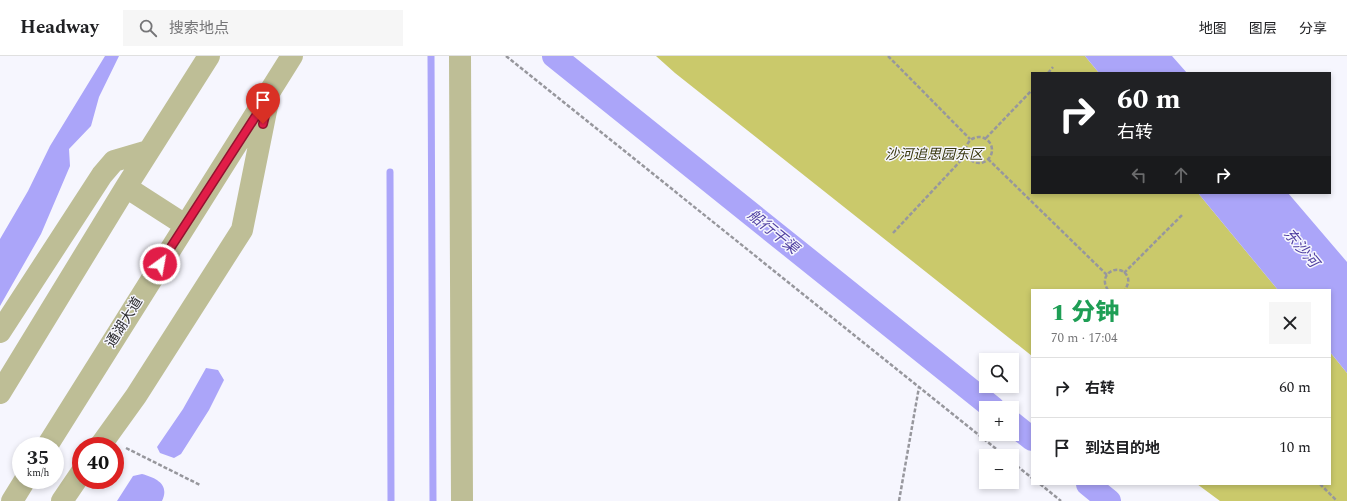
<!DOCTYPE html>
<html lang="zh">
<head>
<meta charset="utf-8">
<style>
  :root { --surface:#fff; --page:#f6f6f6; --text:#202124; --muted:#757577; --line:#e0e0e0 }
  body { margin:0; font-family:Spectral,"Noto Sans SC",serif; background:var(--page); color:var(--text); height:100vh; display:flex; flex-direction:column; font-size:15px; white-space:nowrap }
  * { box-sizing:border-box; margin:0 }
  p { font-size:13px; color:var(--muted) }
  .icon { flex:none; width:22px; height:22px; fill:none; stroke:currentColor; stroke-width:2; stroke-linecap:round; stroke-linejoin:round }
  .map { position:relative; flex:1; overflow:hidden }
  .side { position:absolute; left:1031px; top:233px; width:300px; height:196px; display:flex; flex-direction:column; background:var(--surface); border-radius:0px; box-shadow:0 2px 6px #0003 }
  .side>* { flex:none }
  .hud { position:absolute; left:1031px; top:16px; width:300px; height:122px; border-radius:0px; box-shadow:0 2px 6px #0003; background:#202124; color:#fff; overflow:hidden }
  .tools { position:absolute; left:979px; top:297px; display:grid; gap:8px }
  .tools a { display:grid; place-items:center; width:40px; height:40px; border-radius:0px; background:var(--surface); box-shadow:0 2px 6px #0003; font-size:20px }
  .speed { position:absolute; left:12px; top:381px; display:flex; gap:8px; font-size:20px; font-weight:700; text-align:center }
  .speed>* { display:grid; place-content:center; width:52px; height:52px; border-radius:50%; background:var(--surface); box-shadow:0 2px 6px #0003; line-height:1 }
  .speed small { font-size:10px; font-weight:400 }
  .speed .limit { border:6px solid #d22; background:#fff; color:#111 }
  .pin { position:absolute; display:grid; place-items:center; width:34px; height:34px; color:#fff; margin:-41px -17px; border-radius:50% 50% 50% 0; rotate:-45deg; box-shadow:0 0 4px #0007 }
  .pin .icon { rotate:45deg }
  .me { position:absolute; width:44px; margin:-22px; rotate:32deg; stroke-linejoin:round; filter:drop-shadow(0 0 3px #0008) }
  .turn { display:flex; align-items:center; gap:14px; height:84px; padding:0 20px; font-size:18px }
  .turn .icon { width:52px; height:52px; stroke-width:2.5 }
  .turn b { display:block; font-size:28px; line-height:34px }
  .lanes { display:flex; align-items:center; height:38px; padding:0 20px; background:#0003; justify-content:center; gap:20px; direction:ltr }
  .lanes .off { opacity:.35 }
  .round { display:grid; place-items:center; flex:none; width:42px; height:42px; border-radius:0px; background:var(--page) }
  .overview { display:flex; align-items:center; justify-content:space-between; height:68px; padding:0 20px }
  h1 { font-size:24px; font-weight:800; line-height:30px; color:#1e9e55 }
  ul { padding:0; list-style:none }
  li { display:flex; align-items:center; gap:12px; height:60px; padding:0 20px; border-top:1px solid var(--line) }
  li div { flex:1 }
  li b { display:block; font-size:15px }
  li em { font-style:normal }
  header { display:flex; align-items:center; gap:24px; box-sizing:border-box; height:56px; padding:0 20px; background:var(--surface); border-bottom:1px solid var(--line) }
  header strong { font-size:19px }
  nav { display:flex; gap:22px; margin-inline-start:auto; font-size:14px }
  .search { width:280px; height:36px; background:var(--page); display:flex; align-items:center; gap:10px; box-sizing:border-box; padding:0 14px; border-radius:0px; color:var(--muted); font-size:15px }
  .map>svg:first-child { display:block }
</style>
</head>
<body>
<header>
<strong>Headway</strong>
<div class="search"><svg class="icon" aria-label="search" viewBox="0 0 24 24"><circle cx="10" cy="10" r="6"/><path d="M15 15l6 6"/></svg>搜索地点</div>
<nav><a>地图</a><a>图层</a><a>分享</a></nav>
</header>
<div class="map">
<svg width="1347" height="445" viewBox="0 0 1347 445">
  <rect width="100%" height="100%" fill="#f6f6fe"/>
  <path fill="#cac96b" d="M 656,0 L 1085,0 L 1099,17 L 1032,17 L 1032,137 L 1198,137 L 1278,234 L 1032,234 L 1032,300 L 675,17 Z
    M 1330,296 L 1347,317 L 1347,445 L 1220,445 L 1197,428 L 1330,428 Z"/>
  <path fill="#aba5f9" d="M 105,0 L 119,0 L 99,41 L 91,70 L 69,93 L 70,110 L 41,178 L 0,250 L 0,183 L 28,135 L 50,90 Z
    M 1085,0 L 1172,0 L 1187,17 L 1099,17 Z
    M 1198,137 L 1288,137 L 1347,206 L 1347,317 L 1330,296 L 1330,234 L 1278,234 Z
    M 206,312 L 218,314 L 224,324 L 209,354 L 181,398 L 174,402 L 160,397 L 157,391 L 183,353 Z
    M 142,418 C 156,422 170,428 162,445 L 117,445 L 133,420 Z"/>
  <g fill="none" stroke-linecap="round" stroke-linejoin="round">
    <path stroke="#aba5f9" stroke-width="7" d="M 431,0 L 433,445
      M 390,116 L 391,445"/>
    <path stroke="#aba5f9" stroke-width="24" d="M 554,0 L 993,352
      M 1012,367 L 1032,383
      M 1088,428 L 1109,445"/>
    <path stroke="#97979d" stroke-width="2.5" stroke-dasharray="4 2" stroke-linecap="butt" d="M 506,0 L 1005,400
      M 888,0 L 970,83
      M 1048,17 L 1053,11
      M966 94a13 13 0 1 1 26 0a13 13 0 1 1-26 0Z
      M 986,82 L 1032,34
      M 988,103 L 1107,219
      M 893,177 L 966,99
      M 1124,217 L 1183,158
      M 1108,234 C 1096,217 1122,205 1128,222 C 1129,227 1127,230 1125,234
      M 126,392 L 200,429
      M 1012,406 L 1032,422
      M 1040,428 L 1061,445
      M 1320,428 L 1337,445
      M 899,445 L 919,331"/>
    <path stroke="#bebe96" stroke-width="22" d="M 460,0 L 462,445
      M 126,131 L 185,169
      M 0,276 L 102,119 L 114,105 L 148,95
      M 0,337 L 126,131 L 209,0
      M 47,390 L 292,0
      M 100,390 L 136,340 L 242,174 L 267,50
      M 12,445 L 25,424
      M 62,445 L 81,417"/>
  </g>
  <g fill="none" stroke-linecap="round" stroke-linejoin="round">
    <defs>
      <path id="route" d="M 160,208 L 270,38 L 263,68"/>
    </defs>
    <use href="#route" stroke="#92132f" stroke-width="10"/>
    <use href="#route" stroke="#e11d48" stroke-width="7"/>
  </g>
  <g text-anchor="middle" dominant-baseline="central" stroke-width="3" stroke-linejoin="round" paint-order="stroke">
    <g font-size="14" font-style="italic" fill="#37360c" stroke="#f6f6fe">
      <text x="934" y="98">沙河追思园东区</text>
    </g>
    <g font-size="14" fill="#2e2e31" stroke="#f6f6fe">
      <text transform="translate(124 266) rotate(-58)">通湖大道</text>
    </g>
    <g font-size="15" font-style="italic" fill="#5141a2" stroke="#f6f6fe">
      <text transform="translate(773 176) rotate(39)">船行干渠</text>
      <text transform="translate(1301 192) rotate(50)">东沙河</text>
    </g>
  </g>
</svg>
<div class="tools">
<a><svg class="icon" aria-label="search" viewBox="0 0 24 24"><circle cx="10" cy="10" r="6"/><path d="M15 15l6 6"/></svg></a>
<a>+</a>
<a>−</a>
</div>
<div class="speed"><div>35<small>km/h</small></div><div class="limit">40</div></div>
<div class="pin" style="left:263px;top:68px;background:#d93025"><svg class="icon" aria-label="arrive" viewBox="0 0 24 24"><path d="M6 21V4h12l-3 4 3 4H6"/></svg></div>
<svg class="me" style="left:160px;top:208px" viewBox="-20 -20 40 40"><circle r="17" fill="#e11d48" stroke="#fff" stroke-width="3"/><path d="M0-11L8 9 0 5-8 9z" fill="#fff"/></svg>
<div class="hud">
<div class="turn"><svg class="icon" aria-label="right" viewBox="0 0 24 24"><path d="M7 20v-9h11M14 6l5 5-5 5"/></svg><div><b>60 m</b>右转</div></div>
<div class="lanes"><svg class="icon off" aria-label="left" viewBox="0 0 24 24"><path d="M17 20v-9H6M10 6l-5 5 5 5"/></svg><svg class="icon off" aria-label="ahead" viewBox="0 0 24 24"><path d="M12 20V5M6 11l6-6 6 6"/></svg><svg class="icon" aria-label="right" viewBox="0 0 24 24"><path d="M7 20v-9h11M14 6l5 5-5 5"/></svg></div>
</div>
<section class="side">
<div class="overview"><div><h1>1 分钟</h1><p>70 m · 17:04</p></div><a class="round"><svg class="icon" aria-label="close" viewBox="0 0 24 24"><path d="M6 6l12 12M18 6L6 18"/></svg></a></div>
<ul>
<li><svg class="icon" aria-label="right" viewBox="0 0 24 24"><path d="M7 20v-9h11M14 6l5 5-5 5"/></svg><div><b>右转</b></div><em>60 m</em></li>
<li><svg class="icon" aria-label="arrive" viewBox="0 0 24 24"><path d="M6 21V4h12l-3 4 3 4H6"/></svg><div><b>到达目的地</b></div><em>10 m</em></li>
</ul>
</section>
</div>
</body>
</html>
